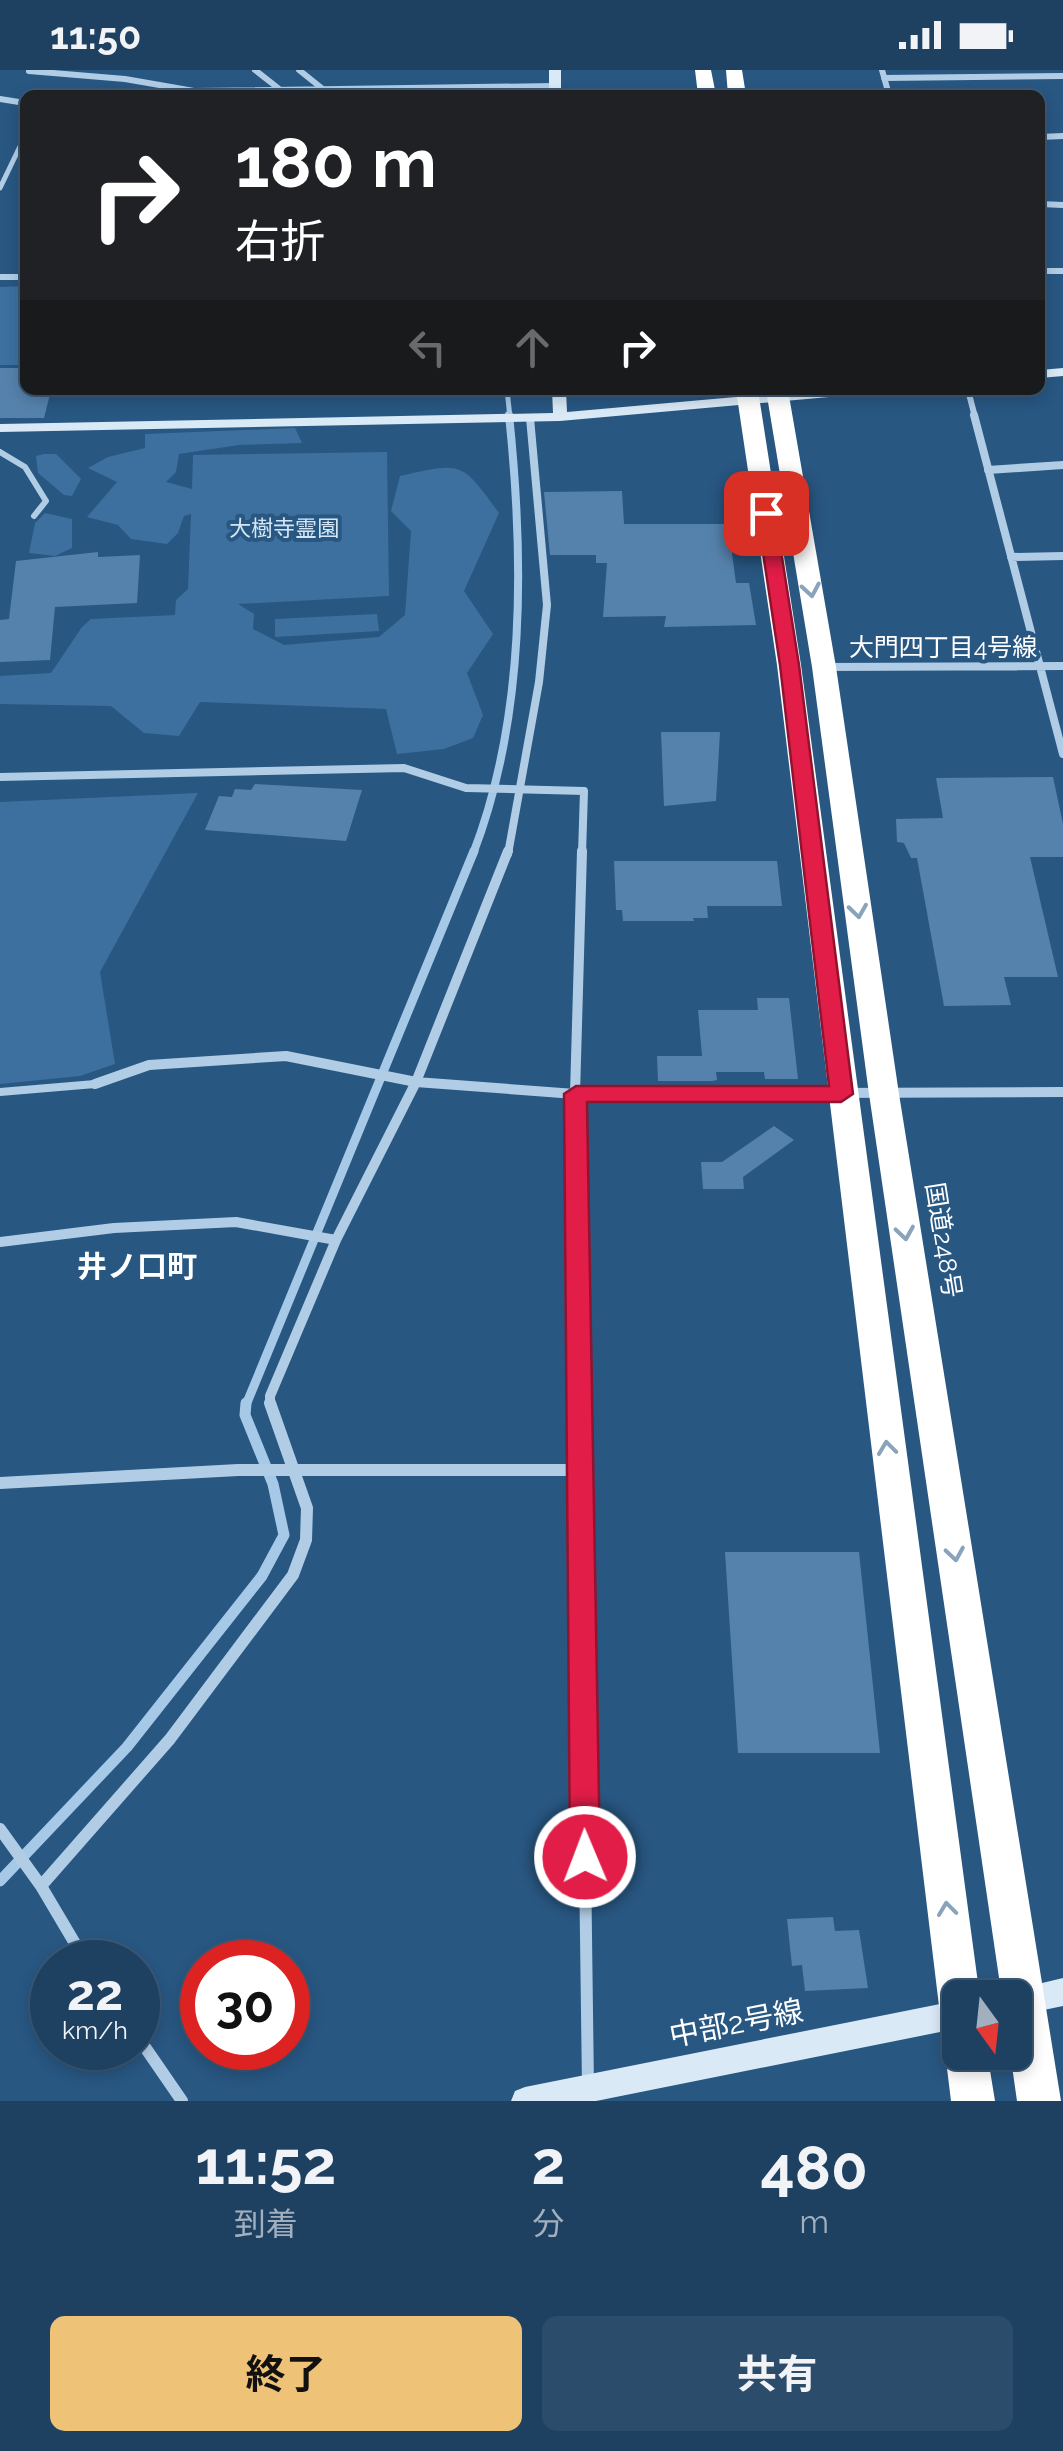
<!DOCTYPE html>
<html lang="ja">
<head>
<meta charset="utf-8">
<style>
  :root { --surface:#1e4162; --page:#2b4c6b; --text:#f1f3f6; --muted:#a1afbe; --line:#3c5a77; --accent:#eec277 }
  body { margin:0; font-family:Raleway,"Noto Sans JP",sans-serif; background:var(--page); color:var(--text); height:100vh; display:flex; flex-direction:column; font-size:38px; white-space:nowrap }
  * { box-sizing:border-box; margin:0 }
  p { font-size:32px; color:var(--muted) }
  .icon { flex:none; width:55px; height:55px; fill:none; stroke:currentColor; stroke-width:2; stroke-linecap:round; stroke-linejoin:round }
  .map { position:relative; height:2031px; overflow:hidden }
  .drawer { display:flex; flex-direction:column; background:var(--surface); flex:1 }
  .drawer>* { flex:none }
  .top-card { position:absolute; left:20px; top:20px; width:1025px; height:305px; border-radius:15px; box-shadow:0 5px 15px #0003,0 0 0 2px var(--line); background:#202124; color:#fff; overflow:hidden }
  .needle { width:65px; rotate:165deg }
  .fabs { position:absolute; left:942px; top:1910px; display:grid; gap:20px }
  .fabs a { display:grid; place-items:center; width:90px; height:90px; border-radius:15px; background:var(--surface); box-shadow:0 5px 15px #0003,0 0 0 2px var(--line); font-size:50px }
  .speed { position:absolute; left:30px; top:1870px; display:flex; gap:20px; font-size:50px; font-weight:700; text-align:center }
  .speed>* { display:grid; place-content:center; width:130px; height:130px; border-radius:50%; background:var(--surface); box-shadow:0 5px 15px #0003,0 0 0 2px var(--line); line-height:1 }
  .speed small { font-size:25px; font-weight:400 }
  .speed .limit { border:15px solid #d22; background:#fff; color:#111 }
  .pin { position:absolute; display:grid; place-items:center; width:85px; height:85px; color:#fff; margin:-42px; border-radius:20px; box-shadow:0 5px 15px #0006 }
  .me { position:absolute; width:110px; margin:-55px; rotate:359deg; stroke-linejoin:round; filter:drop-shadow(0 0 8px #0008) }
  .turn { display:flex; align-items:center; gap:35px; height:210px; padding:0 50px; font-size:45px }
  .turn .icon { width:130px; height:130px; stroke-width:2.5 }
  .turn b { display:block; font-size:70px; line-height:85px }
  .lanes { display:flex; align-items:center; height:95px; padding:0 50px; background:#0003; justify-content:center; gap:50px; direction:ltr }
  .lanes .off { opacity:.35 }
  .eta { display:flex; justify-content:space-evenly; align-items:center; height:170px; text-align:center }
  .eta b { font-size:60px; font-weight:700; line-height:70px }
  .primary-button { display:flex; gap:20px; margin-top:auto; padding:20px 50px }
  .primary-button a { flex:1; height:115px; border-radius:15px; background:var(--accent); color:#111; font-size:40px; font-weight:700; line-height:115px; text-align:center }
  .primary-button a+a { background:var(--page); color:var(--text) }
  .status { display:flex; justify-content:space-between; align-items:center; height:70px; padding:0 50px; background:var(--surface); direction:ltr }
  .status svg { height:28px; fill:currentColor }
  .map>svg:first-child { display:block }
</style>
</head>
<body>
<div class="status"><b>11:50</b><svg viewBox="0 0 49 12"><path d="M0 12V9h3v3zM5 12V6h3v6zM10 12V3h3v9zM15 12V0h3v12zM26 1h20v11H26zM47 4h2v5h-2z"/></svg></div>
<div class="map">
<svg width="1063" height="2031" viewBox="0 0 1063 2031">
  <rect width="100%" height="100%" fill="#285782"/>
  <path fill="#3d709f" d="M 25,216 L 25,295 L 0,295 L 0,217 Z
    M 295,358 L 302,373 L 239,375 L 179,384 L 176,402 L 166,412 L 192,419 L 193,385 L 387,382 L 389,526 L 238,534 L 254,544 L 253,559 L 284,575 L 379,567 L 405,545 L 411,461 L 391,441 L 400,406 C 463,392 461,391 499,443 L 464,521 L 493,564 L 467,603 L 483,645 L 473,668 L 444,679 L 397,684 L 386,639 L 200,632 L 179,666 L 144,663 L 111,636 L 0,634 L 0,606 L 51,603 L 82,557 L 91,549 L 175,545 L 176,530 L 188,519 L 191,444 L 184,446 L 178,463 L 167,474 L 131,469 L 118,455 L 87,447 L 117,412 L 88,398 L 108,387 L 145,378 L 145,364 Z
    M 44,384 L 56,384 L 81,409 L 72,426 L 64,425 L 38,403 L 36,386 Z
    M 45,443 L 72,449 L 72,478 L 55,486 L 29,483 L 35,453 Z
    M 377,544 L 379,561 L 275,567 L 275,549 Z
    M 198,723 L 100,902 L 115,994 L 80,1006 L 0,1014 L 0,732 Z"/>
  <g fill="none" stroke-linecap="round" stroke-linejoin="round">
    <path stroke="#a6c9e7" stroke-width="5" d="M 507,320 L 510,347"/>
    <path stroke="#a6c9e7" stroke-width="8" d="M 473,784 C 526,647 524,488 509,345"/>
    <path stroke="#a6c9e7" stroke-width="9" d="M 246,1335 L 474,781"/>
    <path stroke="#a6c9e7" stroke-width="11" d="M 0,1811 L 127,1677 L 262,1506 L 284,1465 L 273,1414 L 245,1345 L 246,1333"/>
  </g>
  <path fill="#5582ac" d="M 0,298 L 25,298 L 25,320 L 51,320 L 44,348 L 0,348 Z
    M 622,421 L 624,454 L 728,454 L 736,513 L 749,513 L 756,555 L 664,557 L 666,546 L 603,547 L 607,493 L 596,493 L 596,485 L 550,485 L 544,422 Z
    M 98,482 L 98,487 L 140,485 L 137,533 L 55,537 L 50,590 L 0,592 L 0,550 L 9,549 L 16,491 Z
    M 661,662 L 720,662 L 716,731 L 664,736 Z
    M 1053,707 L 1063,754 L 1063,787 L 1030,787 L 1058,907 L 1004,907 L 1011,935 L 944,936 L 917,788 L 911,788 L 904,773 L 897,772 L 896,749 L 943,748 L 936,708 Z
    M 255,714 L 362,720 L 346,771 L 205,760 L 219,726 L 232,727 L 235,719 L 251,720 Z
    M 614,791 L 777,791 L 782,836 L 707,836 L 708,848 L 693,848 L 694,851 L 623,851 L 622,840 L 616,840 Z
    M 757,928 L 789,928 L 798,1009 L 765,1009 L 764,1002 L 716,1002 L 717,1010 L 712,1011 L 658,1011 L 657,986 L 702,986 L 698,940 L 758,940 Z
    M 774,1056 L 794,1070 L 743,1107 L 744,1119 L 703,1119 L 701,1092 L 722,1092 Z
    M 725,1482 L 859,1482 L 880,1683 L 738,1683 Z
    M 833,1847 L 835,1861 L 859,1860 L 868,1918 L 805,1921 L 802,1895 L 792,1896 L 787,1849 Z"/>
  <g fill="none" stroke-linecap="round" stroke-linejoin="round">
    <path stroke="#b1cde6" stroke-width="5" d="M 0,118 L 25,66"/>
    <path stroke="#b1cde6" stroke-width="6" d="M 0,382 L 25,397 L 46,431 L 34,446"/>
    <path stroke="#b1cde6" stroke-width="8" d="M 0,1022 L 95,1014"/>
    <path stroke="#b1cde6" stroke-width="6" d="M 255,0 L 278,18
      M 299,0 L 324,20
      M 882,0 L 889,25
      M 29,1 L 125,9 L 194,21 L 555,16
      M 884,8 L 1063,6
      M 0,29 L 25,33
      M 1040,67 L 1063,66
      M 1040,134 L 1063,135
      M 1040,201 L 1063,201
      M 0,207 L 25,207
      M 968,320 L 975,347"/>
    <path stroke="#b1cde6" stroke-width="8" d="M 974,345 L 1063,684
      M 988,400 L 1063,395
      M 1011,487 L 1063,486
      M 824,597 L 1063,596
      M 0,707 L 404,698 L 466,718 L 584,721 L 582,784
      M 508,784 L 539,612 L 547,535 L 530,348"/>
    <path stroke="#b1cde6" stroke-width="10" d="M 95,1014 L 149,995 L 286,986 L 416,1012 L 575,1024 L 1063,1022
      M 0,1172 L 114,1158 L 236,1152 L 336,1170
      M 270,1335 L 270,1326 L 336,1170 L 416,1012 L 508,781
      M 579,1335 L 575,1024 L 582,781"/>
    <path stroke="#b1cde6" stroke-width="12" d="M 579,1333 L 588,2018
      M 0,1413 L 238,1400 L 579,1400
      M 0,1759 L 41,1816
      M 86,1892 L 41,1816 L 170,1669 L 293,1505 L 306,1470 L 307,1438 L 270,1333
      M 138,1967 L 182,2031"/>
    <path fill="#dae9f6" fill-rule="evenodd" d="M 549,0 L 561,0 L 561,25 L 549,25 Z
      M 1063,298 L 1063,306 L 1040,308 L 1040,300 Z
      M 552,320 L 566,320 L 567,342 L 816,320 L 870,320 L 863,324 L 560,351 L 0,362 L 0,354 L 553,343 Z
      M 1063,1908 L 1063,1936 L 1015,1946 L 1015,1928 L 1003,1928 L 1005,1922 Z
      M 960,1930 L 960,1958 L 596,2031 L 511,2031 L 515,2021 L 525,2017 Z"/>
    <path fill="#fff" fill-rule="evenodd" d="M 695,0 L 711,0 L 716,25 L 698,25 Z
      M 726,0 L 742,0 L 746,25 L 728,25 Z
      M 736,320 L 758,320 L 801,595 L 980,1928 L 960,1928 L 960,1957 L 945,1951 L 939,1936 L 777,595 Z
      M 766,320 L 788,320 L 836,597 L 899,1024 L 1061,2031 L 1017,2031 L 1010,1982 L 1015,1982 L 1015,1928 L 1002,1928 L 869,1024 L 812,597 Z
      M 960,1963 L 960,1982 L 987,1982 L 995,2031 L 951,2031 L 945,1982 L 951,1967 Z"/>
  </g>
  <defs><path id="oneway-chevron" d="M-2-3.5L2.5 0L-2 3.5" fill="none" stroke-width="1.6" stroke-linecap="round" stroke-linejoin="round" transform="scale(2.5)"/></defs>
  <g stroke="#89a3ba">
    <use href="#oneway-chevron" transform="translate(811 520) rotate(80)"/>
    <use href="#oneway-chevron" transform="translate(858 841) rotate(82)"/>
    <use href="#oneway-chevron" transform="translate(905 1163) rotate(81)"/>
    <use href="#oneway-chevron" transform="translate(887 1378) rotate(-97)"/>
    <use href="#oneway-chevron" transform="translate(955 1484) rotate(81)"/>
    <use href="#oneway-chevron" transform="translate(947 1839) rotate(-97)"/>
  </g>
  <path fill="#e11d48" stroke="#92132f" stroke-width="2.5" d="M 766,438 L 775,443 L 799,595 L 853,1024 L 841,1032 L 587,1032 L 600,1787 L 595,1797 L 585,1801 L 574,1797 L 570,1787 L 564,1024 L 576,1016 L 829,1016 L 780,595 L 757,443 Z"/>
  <g text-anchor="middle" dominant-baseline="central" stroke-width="8" stroke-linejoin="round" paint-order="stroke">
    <g font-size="22" fill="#d4e6f5" stroke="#285782">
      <text x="284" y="458">大樹寺霊園</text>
    </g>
    <g font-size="25" fill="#fff" stroke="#285782">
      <text x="943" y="577">大門四丁目4号線</text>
      <text transform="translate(944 1170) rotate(81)">国道248号</text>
    </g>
    <g font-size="30" font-weight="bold" fill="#fff" stroke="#285782">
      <text x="137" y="1196">井ノ口町</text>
    </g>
    <g font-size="30" fill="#fff" stroke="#285782">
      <text transform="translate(736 1953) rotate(-11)">中部2号線</text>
    </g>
  </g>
</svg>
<div class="fabs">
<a><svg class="needle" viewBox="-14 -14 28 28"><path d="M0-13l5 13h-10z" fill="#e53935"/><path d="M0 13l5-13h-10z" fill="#a1afbe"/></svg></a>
</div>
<div class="speed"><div>22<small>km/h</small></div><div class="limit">30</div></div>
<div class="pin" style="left:766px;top:443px;background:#d93025"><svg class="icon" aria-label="arrive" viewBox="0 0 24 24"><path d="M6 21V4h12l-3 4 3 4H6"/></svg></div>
<svg class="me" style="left:585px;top:1787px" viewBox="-20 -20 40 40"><circle r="17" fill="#e11d48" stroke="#fff" stroke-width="3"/><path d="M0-11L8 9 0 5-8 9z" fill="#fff"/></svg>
<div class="top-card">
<div class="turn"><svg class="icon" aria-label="right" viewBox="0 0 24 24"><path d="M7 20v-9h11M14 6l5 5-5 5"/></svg><div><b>180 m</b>右折</div></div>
<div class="lanes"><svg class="icon off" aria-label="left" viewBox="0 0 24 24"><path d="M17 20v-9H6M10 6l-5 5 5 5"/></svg><svg class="icon off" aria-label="ahead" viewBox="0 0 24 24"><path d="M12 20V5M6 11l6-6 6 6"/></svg><svg class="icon" aria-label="right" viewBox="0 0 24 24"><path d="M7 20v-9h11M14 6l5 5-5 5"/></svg></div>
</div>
</div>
<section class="drawer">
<div class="eta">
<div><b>11:52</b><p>到着</p></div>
<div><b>2</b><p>分</p></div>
<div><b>480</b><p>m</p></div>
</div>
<div class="primary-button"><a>終了</a><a>共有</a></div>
</section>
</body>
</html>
